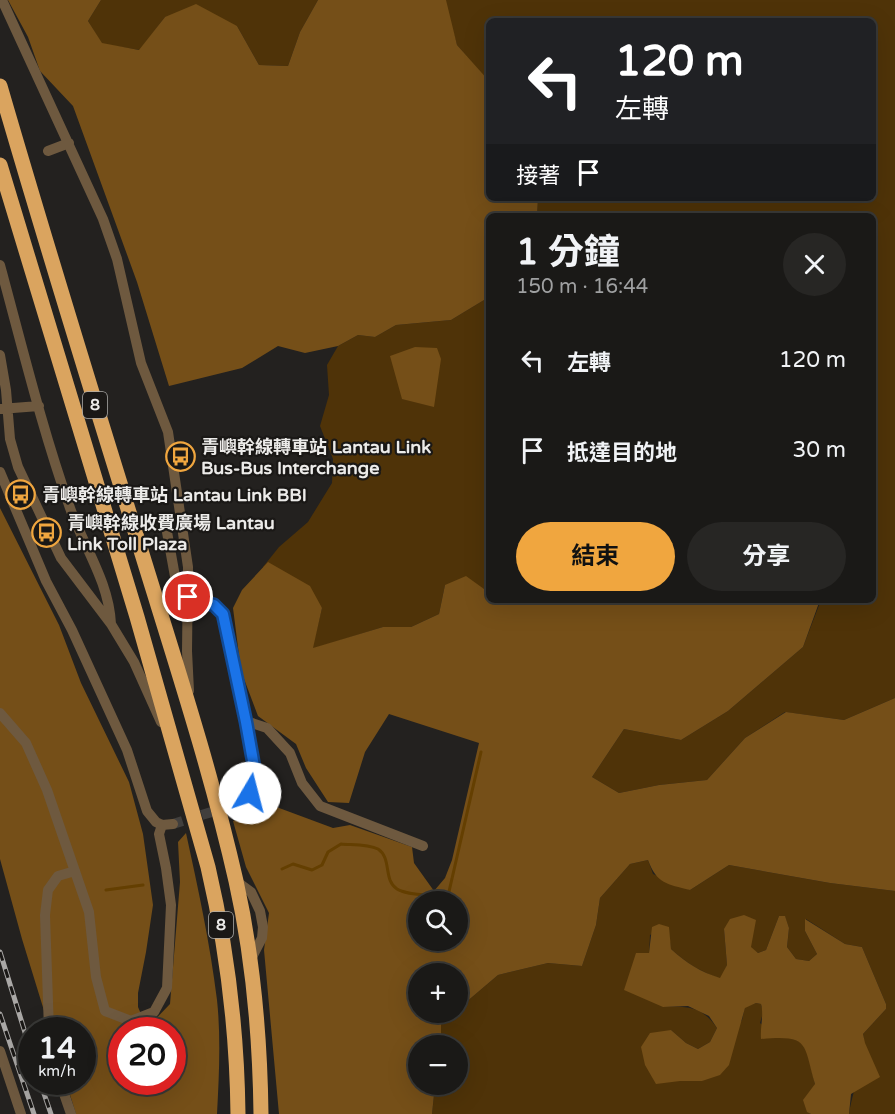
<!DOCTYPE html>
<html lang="zh-TW">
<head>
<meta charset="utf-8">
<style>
  :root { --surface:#1a1917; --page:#272624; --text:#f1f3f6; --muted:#9fa0a1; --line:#383836; --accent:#f0a63f }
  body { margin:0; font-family:"Varela Round","Noto Sans TC",sans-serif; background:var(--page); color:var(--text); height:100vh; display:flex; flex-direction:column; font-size:22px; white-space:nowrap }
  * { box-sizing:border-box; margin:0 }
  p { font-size:20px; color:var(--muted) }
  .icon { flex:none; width:33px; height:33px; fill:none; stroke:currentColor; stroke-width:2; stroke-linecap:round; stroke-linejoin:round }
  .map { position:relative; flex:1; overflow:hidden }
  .details { position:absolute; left:486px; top:213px; width:390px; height:390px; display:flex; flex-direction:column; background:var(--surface); border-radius:9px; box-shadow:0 6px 24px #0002,0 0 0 2px var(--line) }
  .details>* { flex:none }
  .top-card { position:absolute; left:486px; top:18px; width:390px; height:183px; border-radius:9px; box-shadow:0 6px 24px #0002,0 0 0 2px var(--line); background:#202124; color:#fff; overflow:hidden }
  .buttons { position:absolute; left:408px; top:891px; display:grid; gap:12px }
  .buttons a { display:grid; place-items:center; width:60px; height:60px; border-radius:50%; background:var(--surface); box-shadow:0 6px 24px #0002,0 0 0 2px var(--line); font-size:30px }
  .speed { position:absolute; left:18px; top:1017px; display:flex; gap:12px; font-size:30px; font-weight:700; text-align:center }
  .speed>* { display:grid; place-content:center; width:78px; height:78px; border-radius:50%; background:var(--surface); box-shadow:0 6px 24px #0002,0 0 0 2px var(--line); line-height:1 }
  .speed small { font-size:15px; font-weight:400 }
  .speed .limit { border:9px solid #d22; background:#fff; color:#111 }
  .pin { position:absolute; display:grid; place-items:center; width:51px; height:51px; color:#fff; margin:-26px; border:3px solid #fff; border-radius:50%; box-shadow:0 2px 6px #0007 }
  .me { position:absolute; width:66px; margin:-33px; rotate:8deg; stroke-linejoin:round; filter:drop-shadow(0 0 4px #0008) }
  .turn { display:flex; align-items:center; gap:21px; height:126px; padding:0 30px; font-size:27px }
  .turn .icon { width:78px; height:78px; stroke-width:2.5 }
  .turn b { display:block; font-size:42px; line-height:51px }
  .then { display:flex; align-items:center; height:57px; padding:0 30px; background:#0003; gap:12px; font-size:22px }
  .round { display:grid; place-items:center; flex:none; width:63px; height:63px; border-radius:32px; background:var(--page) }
  .summary { display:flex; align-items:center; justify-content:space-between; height:102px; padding:0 30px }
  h1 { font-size:36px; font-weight:700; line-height:45px }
  .cta { display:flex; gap:12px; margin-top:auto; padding:12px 30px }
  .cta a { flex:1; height:69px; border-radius:36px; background:var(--accent); color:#111; font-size:24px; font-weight:700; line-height:69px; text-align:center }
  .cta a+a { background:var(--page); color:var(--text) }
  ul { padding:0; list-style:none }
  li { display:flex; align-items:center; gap:18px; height:90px; padding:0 30px }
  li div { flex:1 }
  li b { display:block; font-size:22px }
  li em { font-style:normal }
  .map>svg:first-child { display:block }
</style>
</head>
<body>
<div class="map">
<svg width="895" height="1114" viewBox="0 0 895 1114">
  <rect width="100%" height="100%" fill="#23211f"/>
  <path fill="#4f3308" d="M 101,0 L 318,0 L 300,32 L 288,66 L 259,65 L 237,26 L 165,17 L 140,50 L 102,44 L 88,21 Z
    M 444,0 L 895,0 L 895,698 L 844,720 L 785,712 L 745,738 L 707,780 L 659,785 L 619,793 L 592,777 L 624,729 L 681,740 L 728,711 L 803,647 L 821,600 L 873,600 L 873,216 L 537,216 L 538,198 L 873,198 L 873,21 L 489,21 L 489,82 L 457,45 Z
    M 489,297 L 489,586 L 484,589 L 445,585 L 439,614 L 411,627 L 383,627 L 312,649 L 322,608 L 263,567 L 279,547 L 308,522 L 332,483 L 333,459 L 320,426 L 329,395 L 327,365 L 338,346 L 358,335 L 375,337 L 396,325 L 451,320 Z
    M 648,860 L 653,874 L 690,890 L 729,865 L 830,883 L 895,891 L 895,1114 L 849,1114 C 852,1092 867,1054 863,1034 L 886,1009 L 886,1004 L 862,947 L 845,944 L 806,919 L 805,931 L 817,954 L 809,961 L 796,959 L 787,947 L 789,928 L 785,917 L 779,916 L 766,950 L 758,953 L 724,929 L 727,965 L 721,979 C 701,972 686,963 671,949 L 668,927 L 650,935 L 649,954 L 663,1007 C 688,1006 702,1006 717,1028 L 710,1042 L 698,1049 L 686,1043 L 671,1030 L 680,1081 L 702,1081 L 742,1020 L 745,1007 L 756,1003 L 761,1004 L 763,1013 L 760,1023 L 778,1038 L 790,1038 L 801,1042 L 807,1051 L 815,1084 L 807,1111 L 811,1114 L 432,1114 L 435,1085 L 458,1084 L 458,1046 L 441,1045 L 441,1020 L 452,1013 L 458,1012 L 458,1009 L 498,975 L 548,963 L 582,966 L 596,925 L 600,898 L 630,864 Z"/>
  <path fill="#754f18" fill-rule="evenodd" d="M 8,0 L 101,0 L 88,21 L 102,43 L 139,50 L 165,17 L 196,4 L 237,26 L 259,65 L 288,66 L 300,32 L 318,0 L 446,0 L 457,45 L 489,81 L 489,198 L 538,198 L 537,216 L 489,216 L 489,297 L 451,320 L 396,325 L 375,337 L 358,335 L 338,346 L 305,353 L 278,346 L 242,368 L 169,386 L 137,282 L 73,106 L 40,71 L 28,37 Z
    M 415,347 L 437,348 L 441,359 L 434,407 L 402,399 L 390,356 Z
    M 0,508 L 59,625 L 81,683 L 129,782 L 143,834 L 153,905 L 146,952 L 138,993 L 138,1007 L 147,1028 L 170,1004 L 180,882 L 178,842 L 186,833 C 198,888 210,943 217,1000 C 221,1037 219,1077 217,1114 L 76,1114 L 66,1082 L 82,1082 L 82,1030 L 50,1030 L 22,939 L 0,859 ZM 122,1030 L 172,1030 L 172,1082 L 122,1082 Z
    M 268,562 L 310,586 L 322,608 L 313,648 L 383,627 L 411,627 L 439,614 L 445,585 L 466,576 L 484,589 L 489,586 L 489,600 L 820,600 L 803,647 L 728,711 L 681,740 L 624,729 L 592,777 L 619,793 L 659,785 L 707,780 L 745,738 L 786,712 L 844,720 L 895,698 L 895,891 L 830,883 L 729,865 L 690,890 C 667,884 657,884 648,860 L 630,864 L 600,898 L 596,925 L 582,966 L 548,963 L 498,975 L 458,1009 L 458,974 L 418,974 L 418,1012 L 452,1013 L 441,1020 L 441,1045 L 418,1046 L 418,1084 L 435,1085 L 432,1114 L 279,1114 L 264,950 L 269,913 L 246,867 L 233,821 L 256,810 L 263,802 L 333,828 L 350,825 L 412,847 L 414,863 L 434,891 L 445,878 L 452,860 L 479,743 L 389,714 L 365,752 L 349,803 L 328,802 L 306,768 L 296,744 L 258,716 L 241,671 L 233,608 L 242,590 ZM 418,902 L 458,902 L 458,940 L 418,940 Z
    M 744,915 L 756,920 L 751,947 L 758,953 L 766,950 L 779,916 L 785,916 L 789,928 L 787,947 L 796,959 L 809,961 L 817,954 L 805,931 L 805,919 L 845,944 L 862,947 L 886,1004 L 886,1009 L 863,1034 L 865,1043 L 880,1077 L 851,1094 L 849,1114 L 811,1114 L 807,1112 L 803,1100 L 815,1084 C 803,1043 810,1035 761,1039 C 760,1027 764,1015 761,1004 L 756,1003 L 745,1008 L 729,1065 L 720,1075 L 702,1081 L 680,1081 L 656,1084 L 645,1065 L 641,1047 L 650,1033 L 671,1030 L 686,1043 L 698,1049 L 710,1042 L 717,1028 L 709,1016 L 688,1006 L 663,1007 L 624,990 L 636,953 L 649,953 L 652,927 L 659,924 L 669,927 L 671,949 C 686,963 701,972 720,978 L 727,965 L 724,929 L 730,919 Z"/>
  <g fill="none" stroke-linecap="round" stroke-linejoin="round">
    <path stroke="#643f01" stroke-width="3" d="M 282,869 L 293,864 L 312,870 L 322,865 L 328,852 L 341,844 C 351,845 368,844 378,849 C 392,858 383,880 397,889 C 408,896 435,895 448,896 L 481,752
      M 106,890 L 143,885"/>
    <path stroke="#413f3d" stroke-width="10" stroke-dasharray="10 5" stroke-linecap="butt" d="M 173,824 L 234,805"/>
    <path stroke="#6e593f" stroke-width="10" d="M 2,0 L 103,219 L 117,259 L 141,363 L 168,432 L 188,567 L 187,651 L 189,691
      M 48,151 L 69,143
      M 0,265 C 22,346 42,429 70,508 C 84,547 109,582 111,624
      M 0,355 L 6,390 L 10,439 L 18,467 L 61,558 L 111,624 L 134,662 L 161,722
      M 0,409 L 39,406
      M 0,472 L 46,581 L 72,630 L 127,750 L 147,811 L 156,822 L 162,825 L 173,824
      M 167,532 L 176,582 L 188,597 L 218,608 L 224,619 L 246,721 L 255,772 C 255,787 248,799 234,805
      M 0,713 L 26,743 L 47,790 L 89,912 L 96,977 L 105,1011 L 131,1021 L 154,1012 L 167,988 L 171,905 L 166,868 L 159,834 L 162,825
      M 246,721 L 267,728 L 290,753 L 302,783 L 320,806 L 423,846
      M 236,881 L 251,892 L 260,911 L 263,927 L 262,938 L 250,961
      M 49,1030 L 45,915 L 48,890 L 58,876 L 75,871
      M 0,1051 L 21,1114
      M 60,1082 L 71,1114"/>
    <path stroke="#daa45f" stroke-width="15" d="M 0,86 C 46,244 94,400 143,557 C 176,664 211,771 236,881 C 253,957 260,1036 261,1114
      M 0,165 L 137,617 L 208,867 C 227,948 237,1031 238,1114"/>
    <defs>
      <path id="rail" d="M 0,952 L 32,1055
        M 0,1014 L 34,1114
        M 40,1082 L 51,1114"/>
    </defs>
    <use href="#rail" stroke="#aaa8a6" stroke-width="5"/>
    <use href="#rail" stroke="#1a1816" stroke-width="3" stroke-dasharray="9" stroke-linecap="butt"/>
  </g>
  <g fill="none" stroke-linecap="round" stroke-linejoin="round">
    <defs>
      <path id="route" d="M 188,597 L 214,605 L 223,614 L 246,722 L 255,772 L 255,779 L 250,793"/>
    </defs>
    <use href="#route" stroke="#114b97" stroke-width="15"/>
    <use href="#route" stroke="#1a73e8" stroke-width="10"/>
  </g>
  <defs>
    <symbol id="bus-ring" viewBox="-11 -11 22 22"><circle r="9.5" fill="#1a1816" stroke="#f0a63f" stroke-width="1.5"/><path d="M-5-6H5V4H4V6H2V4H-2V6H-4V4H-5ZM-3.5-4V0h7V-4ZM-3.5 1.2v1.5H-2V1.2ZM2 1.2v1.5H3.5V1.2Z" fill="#f0a63f"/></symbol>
  </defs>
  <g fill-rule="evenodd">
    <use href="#bus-ring" x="164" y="440" width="33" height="33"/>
    <use href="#bus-ring" x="4" y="478" width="33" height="33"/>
    <use href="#bus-ring" x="30" y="516" width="33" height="33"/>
  </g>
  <g text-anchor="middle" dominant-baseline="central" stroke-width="4.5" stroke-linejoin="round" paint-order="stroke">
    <g fill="#1a1816" stroke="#adacaa" stroke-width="1.5">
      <rect x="83" y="392" width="24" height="26" rx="4.5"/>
      <rect x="209" y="912" width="24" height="26" rx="4.5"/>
    </g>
    <g font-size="16" font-weight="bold" fill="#ecebe9">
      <text x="95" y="405">8</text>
      <text x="221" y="925">8</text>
    </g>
    <g font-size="18" font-weight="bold" fill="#ecebe9" stroke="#1a1816" text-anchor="start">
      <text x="201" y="447">青嶼幹線轉車站 Lantau Link<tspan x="201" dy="21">Bus-Bus Interchange</tspan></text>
      <text x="42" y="495">青嶼幹線轉車站 Lantau Link BBI</text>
      <text x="67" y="523">青嶼幹線收費廣場 Lantau<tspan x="67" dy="21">Link Toll Plaza</tspan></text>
    </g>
  </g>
</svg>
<div class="buttons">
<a><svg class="icon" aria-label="search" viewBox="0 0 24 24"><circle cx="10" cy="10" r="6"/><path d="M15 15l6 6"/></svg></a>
<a>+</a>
<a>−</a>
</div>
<div class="speed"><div>14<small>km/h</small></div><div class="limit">20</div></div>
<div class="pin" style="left:188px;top:597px;background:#d93025"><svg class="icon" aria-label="arrive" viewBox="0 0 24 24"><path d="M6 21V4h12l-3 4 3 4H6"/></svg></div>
<svg class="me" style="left:250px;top:793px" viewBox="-20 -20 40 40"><circle r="19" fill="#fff"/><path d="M0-13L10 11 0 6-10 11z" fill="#1a73e8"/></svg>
<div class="top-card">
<div class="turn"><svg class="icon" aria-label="left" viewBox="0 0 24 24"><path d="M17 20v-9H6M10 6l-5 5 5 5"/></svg><div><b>120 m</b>左轉</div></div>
<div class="then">接著<svg class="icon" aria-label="arrive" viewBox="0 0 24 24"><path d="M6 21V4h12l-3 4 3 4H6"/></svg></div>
</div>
<section class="details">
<div class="summary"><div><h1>1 分鐘</h1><p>150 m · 16:44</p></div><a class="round"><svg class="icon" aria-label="close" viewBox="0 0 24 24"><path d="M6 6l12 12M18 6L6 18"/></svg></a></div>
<ul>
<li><svg class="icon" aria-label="left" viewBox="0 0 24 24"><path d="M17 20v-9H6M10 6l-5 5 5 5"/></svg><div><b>左轉</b></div><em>120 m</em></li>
<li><svg class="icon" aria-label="arrive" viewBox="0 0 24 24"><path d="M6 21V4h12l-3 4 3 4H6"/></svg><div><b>抵達目的地</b></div><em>30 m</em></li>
</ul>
<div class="cta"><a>結束</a><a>分享</a></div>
</section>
</div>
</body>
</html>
